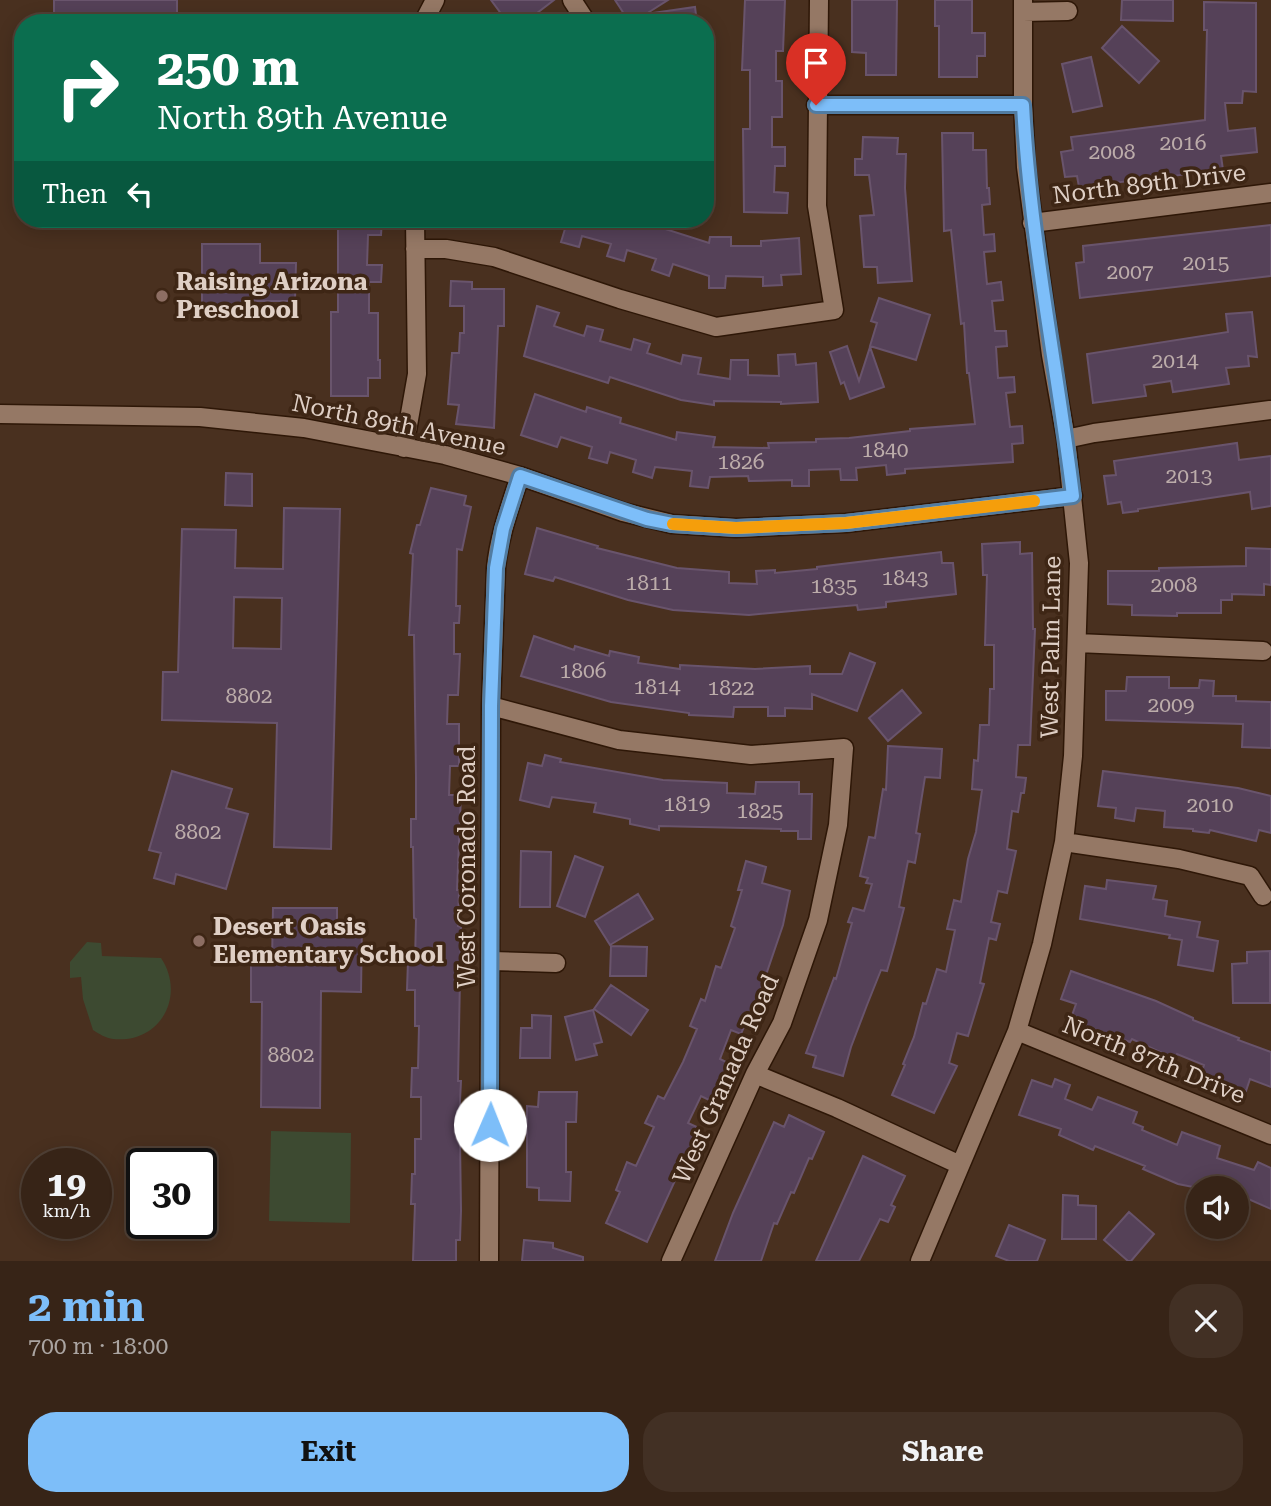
<!DOCTYPE html>
<html lang="en">
<head>
<meta charset="utf-8">
<style>
  :root { --surface:#372417; --page:#423024; --text:#f1f3f6; --muted:#aaa4a1; --line:#514136; --accent:#7dbef9 }
  body { margin:0; font-family:"Roboto Serif",serif; background:var(--page); color:var(--text); height:100vh; display:flex; flex-direction:column; font-size:26px; white-space:nowrap }
  * { box-sizing:border-box; margin:0 }
  p { font-size:23px; color:var(--muted) }
  .icon { flex:none; width:38px; height:38px; fill:none; stroke:currentColor; stroke-width:2; stroke-linecap:round; stroke-linejoin:round }
  .map { position:relative; height:1261px; overflow:hidden }
  .drawer { display:flex; flex-direction:column; background:var(--surface); flex:1 }
  .drawer>* { flex:none }
  .hud { position:absolute; left:14px; top:14px; width:700px; height:214px; border-radius:28px; box-shadow:0 4px 18px #0003,0 0 0 2px var(--line); background:#0b6e4f; color:#fff; overflow:hidden }
  .buttons { position:absolute; left:1186px; top:1176px; display:grid; gap:14px }
  .buttons a { display:grid; place-items:center; width:63px; height:63px; border-radius:50%; background:var(--surface); box-shadow:0 4px 18px #0003,0 0 0 2px var(--line); font-size:35px }
  .speed { position:absolute; left:21px; top:1148px; display:flex; gap:14px; font-size:35px; font-weight:700; text-align:center }
  .speed>* { display:grid; place-content:center; width:91px; height:91px; border-radius:50%; background:var(--surface); box-shadow:0 4px 18px #0003,0 0 0 2px var(--line); line-height:1 }
  .speed small { font-size:18px; font-weight:400 }
  .speed .limit { border:4px solid #111; border-radius:10px; background:#fff; color:#111 }
  .pin { position:absolute; display:grid; place-items:center; width:60px; height:60px; color:#fff; margin:-72px -30px; border-radius:50% 50% 50% 0; rotate:-45deg; box-shadow:0 0 7px #0007 }
  .pin .icon { rotate:45deg }
  .me { position:absolute; width:77px; margin:-38px; rotate:1deg; stroke-linejoin:round; filter:drop-shadow(0 0 5px #0008) }
  .turn { display:flex; align-items:center; gap:24px; height:147px; padding:0 28px; font-size:32px }
  .turn .icon { width:91px; height:91px; stroke-width:2.5 }
  .turn b { display:block; font-size:49px; line-height:60px }
  .then { display:flex; align-items:center; height:66px; padding:0 28px; background:#0003; gap:14px; font-size:26px }
  .round { display:grid; place-items:center; flex:none; width:74px; height:74px; border-radius:28px; background:var(--page) }
  .headline { display:flex; align-items:center; justify-content:space-between; height:119px; padding:0 28px }
  h1 { font-size:42px; font-weight:700; line-height:52px; color:var(--accent) }
  .cta { display:flex; gap:14px; margin-top:auto; padding:14px 28px }
  .cta a { flex:1; height:80px; border-radius:28px; background:var(--accent); color:#111; font-size:28px; font-weight:700; line-height:80px; text-align:center }
  .cta a+a { background:var(--page); color:var(--text) }
  .map>svg:first-child { display:block }
</style>
</head>
<body>
<div class="map">
<svg width="1271" height="1261" viewBox="0 0 1271 1261">
  <rect width="100%" height="100%" fill="#49301f"/>
  <path fill="#3d4a31" d="M 87,942 L 101,943 L 102,956 L 161,958 C 186,995 161,1044 113,1039 C 106,1038 99,1034 93,1030 L 83,999 L 81,977 L 70,978 L 70,962 Z
    M 271,1131 L 351,1133 L 350,1223 L 269,1221 Z"/>
  <path fill="#554158" stroke="#69546c" stroke-width="2" fill-rule="evenodd" d="M 54,0 L 177,0 L 177,23 L 54,23 Z
    M 491,0 L 554,0 L 524,23 L 508,23 Z
    M 615,0 L 668,0 L 646,14 L 695,7 L 697,23 L 645,23 L 645,15 L 630,23 Z
    M 745,0 L 785,0 L 783,51 L 776,51 L 776,81 L 782,81 L 782,117 L 772,117 L 772,147 L 785,147 L 785,166 L 775,166 L 774,192 L 788,193 L 787,213 L 744,212 L 743,129 L 750,129 L 750,70 L 742,70 Z
    M 852,0 L 897,0 L 896,75 L 866,75 L 866,53 L 852,52 Z
    M 935,0 L 972,0 L 972,33 L 985,33 L 985,56 L 977,56 L 977,77 L 939,77 L 939,26 L 935,26 Z
    M 1122,0 L 1173,0 L 1173,21 L 1121,20 Z
    M 1204,2 L 1256,3 L 1256,92 L 1243,91 L 1242,103 L 1225,103 L 1228,131 L 1255,128 L 1257,152 L 1221,156 L 1223,170 L 1079,187 L 1077,176 L 1065,177 L 1061,152 L 1073,150 L 1071,137 L 1205,120 L 1207,30 L 1204,30 Z
    M 1122,26 L 1159,61 L 1139,83 L 1102,48 Z
    M 1091,57 L 1102,106 L 1073,112 L 1062,64 Z
    M 942,133 L 973,133 L 973,150 L 986,150 L 987,188 L 989,188 L 990,204 L 982,205 L 984,235 L 994,234 L 995,251 L 984,252 L 987,284 L 1001,282 L 1003,300 L 992,301 L 995,331 L 1006,331 L 1007,346 L 996,347 L 998,378 L 1014,377 L 1015,392 L 1006,393 L 1010,427 L 1022,426 L 1023,443 L 1012,444 L 1013,462 L 905,469 L 905,473 L 887,475 L 886,465 L 856,468 L 857,480 L 841,480 L 840,469 L 809,470 L 809,486 L 792,486 L 792,480 L 749,481 L 748,476 L 710,477 L 708,488 L 690,486 L 692,471 L 655,467 L 652,478 L 633,472 L 636,460 L 610,452 L 607,463 L 589,458 L 592,447 L 561,437 L 557,447 L 521,435 L 535,394 L 586,412 L 587,407 L 621,418 L 620,423 L 676,440 L 677,432 L 715,437 L 713,447 L 769,448 L 768,443 L 816,442 L 816,439 L 849,438 L 910,431 L 910,429 L 975,424 L 969,373 L 967,373 L 964,323 L 961,324 L 951,230 L 944,231 Z
    M 863,137 L 898,138 L 897,154 L 906,154 L 905,188 L 912,281 L 878,283 L 877,267 L 864,267 L 860,216 L 874,215 L 869,175 L 855,175 L 855,159 L 862,159 Z
    M 338,219 L 382,219 L 381,235 L 368,235 L 367,265 L 382,265 L 381,282 L 369,282 L 369,313 L 378,313 L 378,360 L 380,360 L 380,378 L 368,378 L 368,396 L 331,396 L 331,312 L 338,312 Z
    M 568,219 L 634,219 L 709,243 L 710,237 L 731,237 L 731,246 L 761,246 L 761,241 L 799,238 L 801,274 L 781,275 L 782,285 L 763,286 L 763,277 L 726,276 L 725,288 L 709,288 L 709,276 L 673,264 L 669,276 L 652,270 L 656,259 L 627,250 L 624,261 L 607,256 L 611,244 L 582,236 L 579,247 L 561,242 Z
    M 1271,225 L 1271,276 L 1080,298 L 1076,263 L 1084,262 L 1083,246 Z
    M 202,244 L 260,244 L 260,263 L 296,263 L 295,301 L 245,301 L 245,306 L 202,305 Z
    M 451,281 L 472,282 L 472,289 L 504,289 L 504,326 L 498,326 L 494,428 L 456,424 L 459,405 L 448,404 L 452,353 L 459,353 L 460,333 L 464,333 L 464,306 L 450,306 Z
    M 879,298 L 930,315 L 916,360 L 870,346 L 877,323 L 871,321 Z
    M 537,306 L 559,313 L 554,326 L 584,336 L 587,326 L 603,330 L 600,341 L 631,350 L 634,339 L 650,344 L 647,353 L 681,364 L 683,355 L 701,358 L 698,374 L 730,379 L 731,360 L 748,360 L 748,375 L 779,376 L 778,355 L 795,354 L 796,365 L 816,363 L 818,402 L 781,404 L 781,402 L 714,401 L 714,405 L 681,400 L 610,377 L 608,383 L 524,356 Z
    M 1252,312 L 1257,357 L 1248,356 L 1249,366 L 1226,368 L 1229,384 L 1173,392 L 1171,381 L 1144,385 L 1146,396 L 1093,403 L 1087,354 L 1228,332 L 1226,314 Z
    M 847,346 L 859,381 L 870,347 L 884,387 L 850,399 L 844,382 L 841,384 L 830,352 Z
    M 1237,443 L 1239,460 L 1271,456 L 1271,506 L 1252,509 L 1250,492 L 1138,509 L 1138,511 L 1123,513 L 1121,502 L 1108,504 L 1104,476 L 1116,475 L 1114,461 Z
    M 226,473 L 252,474 L 252,506 L 225,505 Z
    M 431,488 L 466,496 L 464,505 L 471,507 L 462,550 L 457,549 L 456,606 L 460,606 L 459,623 L 454,623 L 454,654 L 460,654 L 458,695 L 448,695 L 447,724 L 459,724 L 459,766 L 450,766 L 449,795 L 461,795 L 457,890 L 459,890 L 458,926 L 461,927 L 458,1081 L 461,1081 L 458,1140 L 460,1140 L 461,1211 L 460,1240 L 456,1240 L 456,1261 L 413,1261 L 415,1204 L 411,1204 L 412,1174 L 415,1174 L 415,1139 L 421,1139 L 421,1097 L 411,1097 L 412,1068 L 418,1068 L 419,1026 L 415,1026 L 415,990 L 407,990 L 408,961 L 415,961 L 416,919 L 414,918 L 413,847 L 411,847 L 411,819 L 416,819 L 416,777 L 414,635 L 409,635 L 413,554 L 410,553 L 417,525 L 420,525 Z
    M 284,508 L 340,509 L 331,849 L 274,847 L 277,723 L 162,720 L 163,672 L 178,672 L 182,529 L 236,530 L 235,568 L 283,569 ZM 234,597 L 282,598 L 281,649 L 233,648 Z
    M 537,528 L 598,546 L 597,548 L 677,568 L 729,572 L 729,583 L 757,584 L 756,571 L 775,570 L 775,573 L 817,569 L 817,567 L 941,552 L 942,563 L 953,563 L 956,594 L 886,602 L 886,607 L 858,610 L 857,605 L 749,615 L 673,610 L 628,600 L 555,577 L 553,581 L 525,574 Z
    M 1020,542 L 1020,554 L 1032,553 L 1033,629 L 1035,629 L 1030,745 L 1018,745 L 1016,777 L 1026,778 L 1024,793 L 1021,793 L 1018,812 L 1012,811 L 1007,849 L 1016,851 L 1007,893 L 998,891 L 991,922 L 1000,924 L 996,940 L 989,938 L 980,983 L 984,984 L 968,1036 L 957,1033 L 949,1063 L 957,1066 L 934,1113 L 892,1095 L 905,1065 L 903,1064 L 914,1037 L 923,1003 L 926,1004 L 937,969 L 946,972 L 955,930 L 947,929 L 954,900 L 961,902 L 968,859 L 976,832 L 982,790 L 972,789 L 974,760 L 978,761 L 980,725 L 989,725 L 990,689 L 994,689 L 994,645 L 985,645 L 987,575 L 983,575 L 982,544 Z
    M 1246,548 L 1271,549 L 1271,585 L 1264,584 L 1264,595 L 1232,594 L 1232,600 L 1221,600 L 1221,613 L 1177,613 L 1177,616 L 1132,615 L 1132,605 L 1108,604 L 1108,571 L 1159,571 L 1159,568 L 1246,566 Z
    M 534,636 L 574,650 L 575,646 L 609,656 L 610,651 L 639,657 L 638,663 L 680,669 L 680,665 L 755,669 L 810,666 L 810,674 L 842,674 L 850,653 L 875,663 L 857,711 L 812,694 L 812,709 L 785,708 L 785,716 L 768,716 L 768,707 L 734,707 L 733,717 L 689,715 L 689,713 L 611,702 L 521,676 Z
    M 1127,677 L 1169,677 L 1169,688 L 1199,688 L 1200,680 L 1214,681 L 1213,696 L 1236,696 L 1236,701 L 1271,702 L 1271,748 L 1242,747 L 1243,724 L 1106,720 L 1106,691 L 1126,691 Z
    M 902,690 L 921,713 L 888,741 L 869,718 Z
    M 888,746 L 942,749 L 940,778 L 925,777 L 916,833 L 920,834 L 915,863 L 908,861 L 899,907 L 904,908 L 895,943 L 887,971 L 881,970 L 867,1005 L 851,1047 L 843,1076 L 813,1067 L 816,1056 L 806,1053 L 834,978 L 836,979 L 852,923 L 848,922 L 853,908 L 864,911 L 872,884 L 866,883 L 868,878 L 860,876 L 869,837 L 875,838 L 883,789 L 886,790 Z
    M 545,755 L 561,759 L 560,762 L 663,780 L 727,783 L 727,793 L 755,794 L 756,782 L 799,782 L 799,794 L 812,794 L 811,839 L 798,839 L 798,831 L 781,831 L 781,829 L 659,826 L 659,830 L 630,824 L 630,819 L 594,812 L 596,803 L 552,797 L 549,807 L 520,800 L 528,763 L 542,766 Z
    M 172,771 L 232,789 L 226,808 L 248,814 L 226,889 L 176,874 L 174,884 L 154,878 L 161,853 L 149,850 Z
    M 1103,771 L 1238,788 L 1271,796 L 1271,833 L 1259,830 L 1256,841 L 1210,830 L 1209,833 L 1193,831 L 1193,829 L 1164,827 L 1165,811 L 1136,808 L 1134,821 L 1115,818 L 1116,808 L 1098,806 Z
    M 521,851 L 551,852 L 550,907 L 520,907 Z
    M 575,856 L 603,867 L 585,917 L 557,906 Z
    M 746,861 L 766,867 L 762,883 L 790,891 L 783,925 L 754,1010 L 751,1010 L 741,1034 L 731,1030 L 720,1059 L 728,1063 L 719,1086 L 711,1101 L 701,1096 L 688,1123 L 699,1128 L 647,1242 L 606,1223 L 620,1192 L 616,1190 L 627,1162 L 636,1166 L 654,1127 L 645,1123 L 658,1096 L 664,1099 L 683,1062 L 697,1029 L 690,1026 L 701,999 L 705,1001 L 716,966 L 721,968 L 735,928 L 731,926 L 742,890 L 738,890 Z
    M 1107,880 L 1156,886 L 1153,899 L 1167,901 L 1165,916 L 1200,922 L 1197,937 L 1218,941 L 1213,971 L 1178,965 L 1182,940 L 1169,938 L 1170,935 L 1080,919 L 1085,886 L 1106,889 Z
    M 638,894 L 653,919 L 610,945 L 595,921 Z
    M 273,908 L 337,908 L 337,922 L 362,923 L 361,992 L 321,991 L 320,1108 L 261,1107 L 262,1002 L 251,1002 L 251,962 L 272,962 Z
    M 611,946 L 647,947 L 646,976 L 610,976 Z
    M 1270,951 L 1270,1003 L 1233,1003 L 1232,964 L 1247,963 L 1247,952 Z
    M 1071,971 L 1156,1001 L 1193,1018 L 1193,1020 L 1239,1038 L 1238,1040 L 1271,1052 L 1271,1087 L 1250,1079 L 1246,1091 L 1201,1074 L 1204,1065 L 1177,1054 L 1175,1059 L 1132,1039 L 1130,1042 L 1070,1021 L 1076,1004 L 1061,999 Z
    M 611,985 L 648,1010 L 631,1035 L 594,1009 Z
    M 593,1010 L 602,1042 L 594,1044 L 597,1055 L 576,1060 L 565,1017 Z
    M 532,1015 L 551,1016 L 550,1058 L 520,1058 L 521,1028 L 532,1028 Z
    M 1055,1079 L 1070,1085 L 1065,1099 L 1092,1110 L 1098,1097 L 1137,1112 L 1133,1123 L 1143,1127 L 1142,1130 L 1177,1145 L 1182,1132 L 1220,1146 L 1217,1158 L 1254,1170 L 1258,1162 L 1271,1168 L 1271,1209 L 1237,1194 L 1237,1188 L 1198,1188 L 1178,1184 L 1143,1169 L 1145,1166 L 1095,1146 L 1093,1150 L 1059,1135 L 1061,1129 L 1019,1115 L 1032,1080 L 1052,1087 Z
    M 539,1092 L 577,1092 L 576,1122 L 566,1122 L 566,1172 L 571,1172 L 570,1201 L 539,1200 L 539,1188 L 527,1187 L 527,1106 L 538,1107 Z
    M 789,1115 L 824,1132 L 812,1159 L 809,1158 L 794,1193 L 791,1192 L 777,1224 L 774,1223 L 761,1261 L 715,1261 L 733,1213 L 774,1122 L 784,1127 Z
    M 863,1156 L 905,1176 L 891,1205 L 895,1207 L 888,1222 L 880,1219 L 859,1261 L 816,1261 Z
    M 1063,1195 L 1078,1196 L 1078,1205 L 1096,1206 L 1096,1239 L 1062,1239 Z
    M 1129,1212 L 1154,1234 L 1131,1261 L 1128,1261 L 1104,1240 Z
    M 1009,1225 L 1045,1240 L 1037,1261 L 1009,1261 L 996,1256 Z
    M 524,1240 L 553,1243 L 553,1248 L 583,1257 L 583,1261 L 522,1261 Z"/>
  <g fill="none" stroke-linecap="round" stroke-linejoin="round">
    <defs>
      <path id="minor" d="M 572,0 L 587,23
        M 1023,12 L 1068,11
        M 423,23 L 435,0
        M 816,105 L 1023,105
        M 1032,223 L 1271,193
        M 415,249 L 446,249 L 494,257 L 620,299 L 716,327 L 834,310 L 817,206 L 819,0
        M 0,414 L 200,417 L 304,428 L 445,455 L 520,476 L 623,512 L 672,524 L 736,528 L 846,523 L 1073,496
        M 1066,439 L 1094,433 L 1270,410
        M 404,448 L 417,374 L 415,219
        M 1077,643 L 1263,651
        M 491,706 L 619,740 L 751,755 L 844,748 L 838,825 L 818,920 L 782,1023 L 755,1074 L 671,1261
        M 1064,842 L 1179,859 L 1250,876 L 1263,896
        M 491,961 L 556,963
        M 1017,1031 L 1271,1135
        M 755,1074 L 837,1108 L 960,1165
        M 489,1261 L 491,706 L 496,568 C 499,536 510,507 520,476
        M 920,1261 L 1017,1031 L 1042,944 L 1064,842 L 1073,756 L 1079,563 L 1066,439 L 1051,355 L 1026,167 L 1023,105 L 1023,0"/>
    </defs>
    <use href="#minor" stroke="#2e1707" stroke-width="21"/>
    <use href="#minor" stroke="#957865" stroke-width="18"/>
  </g>
  <g fill="none" stroke-linecap="round" stroke-linejoin="round">
    <defs>
      <path id="route" d="M 490,1125 L 491,706 L 496,568 L 503,529 L 520,476 L 647,519 L 672,524 L 736,528 L 846,523 L 1073,496 C 1057,365 1030,237 1023,105 L 816,105"/>
    </defs>
    <use href="#route" stroke="#517ca2" stroke-width="18"/>
    <use href="#route" stroke="#7dbef9" stroke-width="12"/>
    <path stroke="#f59e0b" stroke-width="12" d="M 673,524 L 736,528 L 846,523 L 1034,501"/>
  </g>
  <g fill="#8d6e63" stroke="#3e2615" stroke-width="2.5">
    <circle cx="162" cy="296" r="7"/>
    <circle cx="199" cy="941" r="7"/>
  </g>
  <g text-anchor="middle" dominant-baseline="central" stroke-width="7" stroke-linejoin="round" paint-order="stroke">
    <g font-size="21" fill="#bcacaa">
      <text x="1183" y="143">2016</text>
      <text x="1112" y="152">2008</text>
      <text x="1206" y="263">2015</text>
      <text x="1130" y="272">2007</text>
      <text x="1175" y="361">2014</text>
      <text x="885" y="450">1840</text>
      <text x="741" y="462">1826</text>
      <text x="1189" y="476">2013</text>
      <text x="905" y="578">1843</text>
      <text x="649" y="583">1811</text>
      <text x="1174" y="585">2008</text>
      <text x="834" y="586">1835</text>
      <text x="583" y="671">1806</text>
      <text x="657" y="687">1814</text>
      <text x="731" y="688">1822</text>
      <text x="249" y="696">8802</text>
      <text x="1171" y="705">2009</text>
      <text x="687" y="804">1819</text>
      <text x="1210" y="805">2010</text>
      <text x="760" y="811">1825</text>
      <text x="198" y="832">8802</text>
      <text x="291" y="1055">8802</text>
    </g>
    <g font-size="24" fill="#dfcfc5" stroke="#3e2615">
      <text transform="translate(1149 184) rotate(-7)">North 89th Drive</text>
      <text transform="translate(399 425) rotate(12)">North 89th Avenue</text>
      <text transform="translate(1051 647) rotate(-89)">West Palm Lane</text>
      <text transform="translate(467 867) rotate(-90)">West Coronado Road</text>
      <text transform="translate(1154 1060) rotate(22)">North 87th Drive</text>
      <text transform="translate(726 1079) rotate(-66)">West Granada Road</text>
    </g>
    <g font-size="24" font-weight="bold" fill="#dfcfc5" stroke="#3e2615" text-anchor="start">
      <text x="176" y="282">Raising Arizona<tspan x="176" dy="28">Preschool</tspan></text>
      <text x="213" y="927">Desert Oasis<tspan x="213" dy="28">Elementary School</tspan></text>
    </g>
  </g>
</svg>
<div class="buttons">
<a><svg class="icon" aria-label="sound" viewBox="0 0 24 24"><path d="M4 9h4l5-4v14l-5-4H4zM17 9q2 3 0 6"/></svg></a>
</div>
<div class="speed"><div>19<small>km/h</small></div><div class="limit">30</div></div>
<div class="pin" style="left:816px;top:105px;background:#d93025"><svg class="icon" aria-label="arrive" viewBox="0 0 24 24"><path d="M6 21V4h12l-3 4 3 4H6"/></svg></div>
<svg class="me" style="left:490px;top:1125px" viewBox="-20 -20 40 40"><circle r="19" fill="#fff"/><path d="M0-13L10 11 0 6-10 11z" fill="#7dbef9"/></svg>
<div class="hud">
<div class="turn"><svg class="icon" aria-label="right" viewBox="0 0 24 24"><path d="M7 20v-9h11M14 6l5 5-5 5"/></svg><div><b>250 m</b>North 89th Avenue</div></div>
<div class="then">Then<svg class="icon" aria-label="left" viewBox="0 0 24 24"><path d="M17 20v-9H6M10 6l-5 5 5 5"/></svg></div>
</div>
</div>
<section class="drawer">
<div class="headline"><div><h1>2 min</h1><p>700 m · 18:00</p></div><a class="round"><svg class="icon" aria-label="close" viewBox="0 0 24 24"><path d="M6 6l12 12M18 6L6 18"/></svg></a></div>
<div class="cta"><a>Exit</a><a>Share</a></div>
</section>
</body>
</html>
